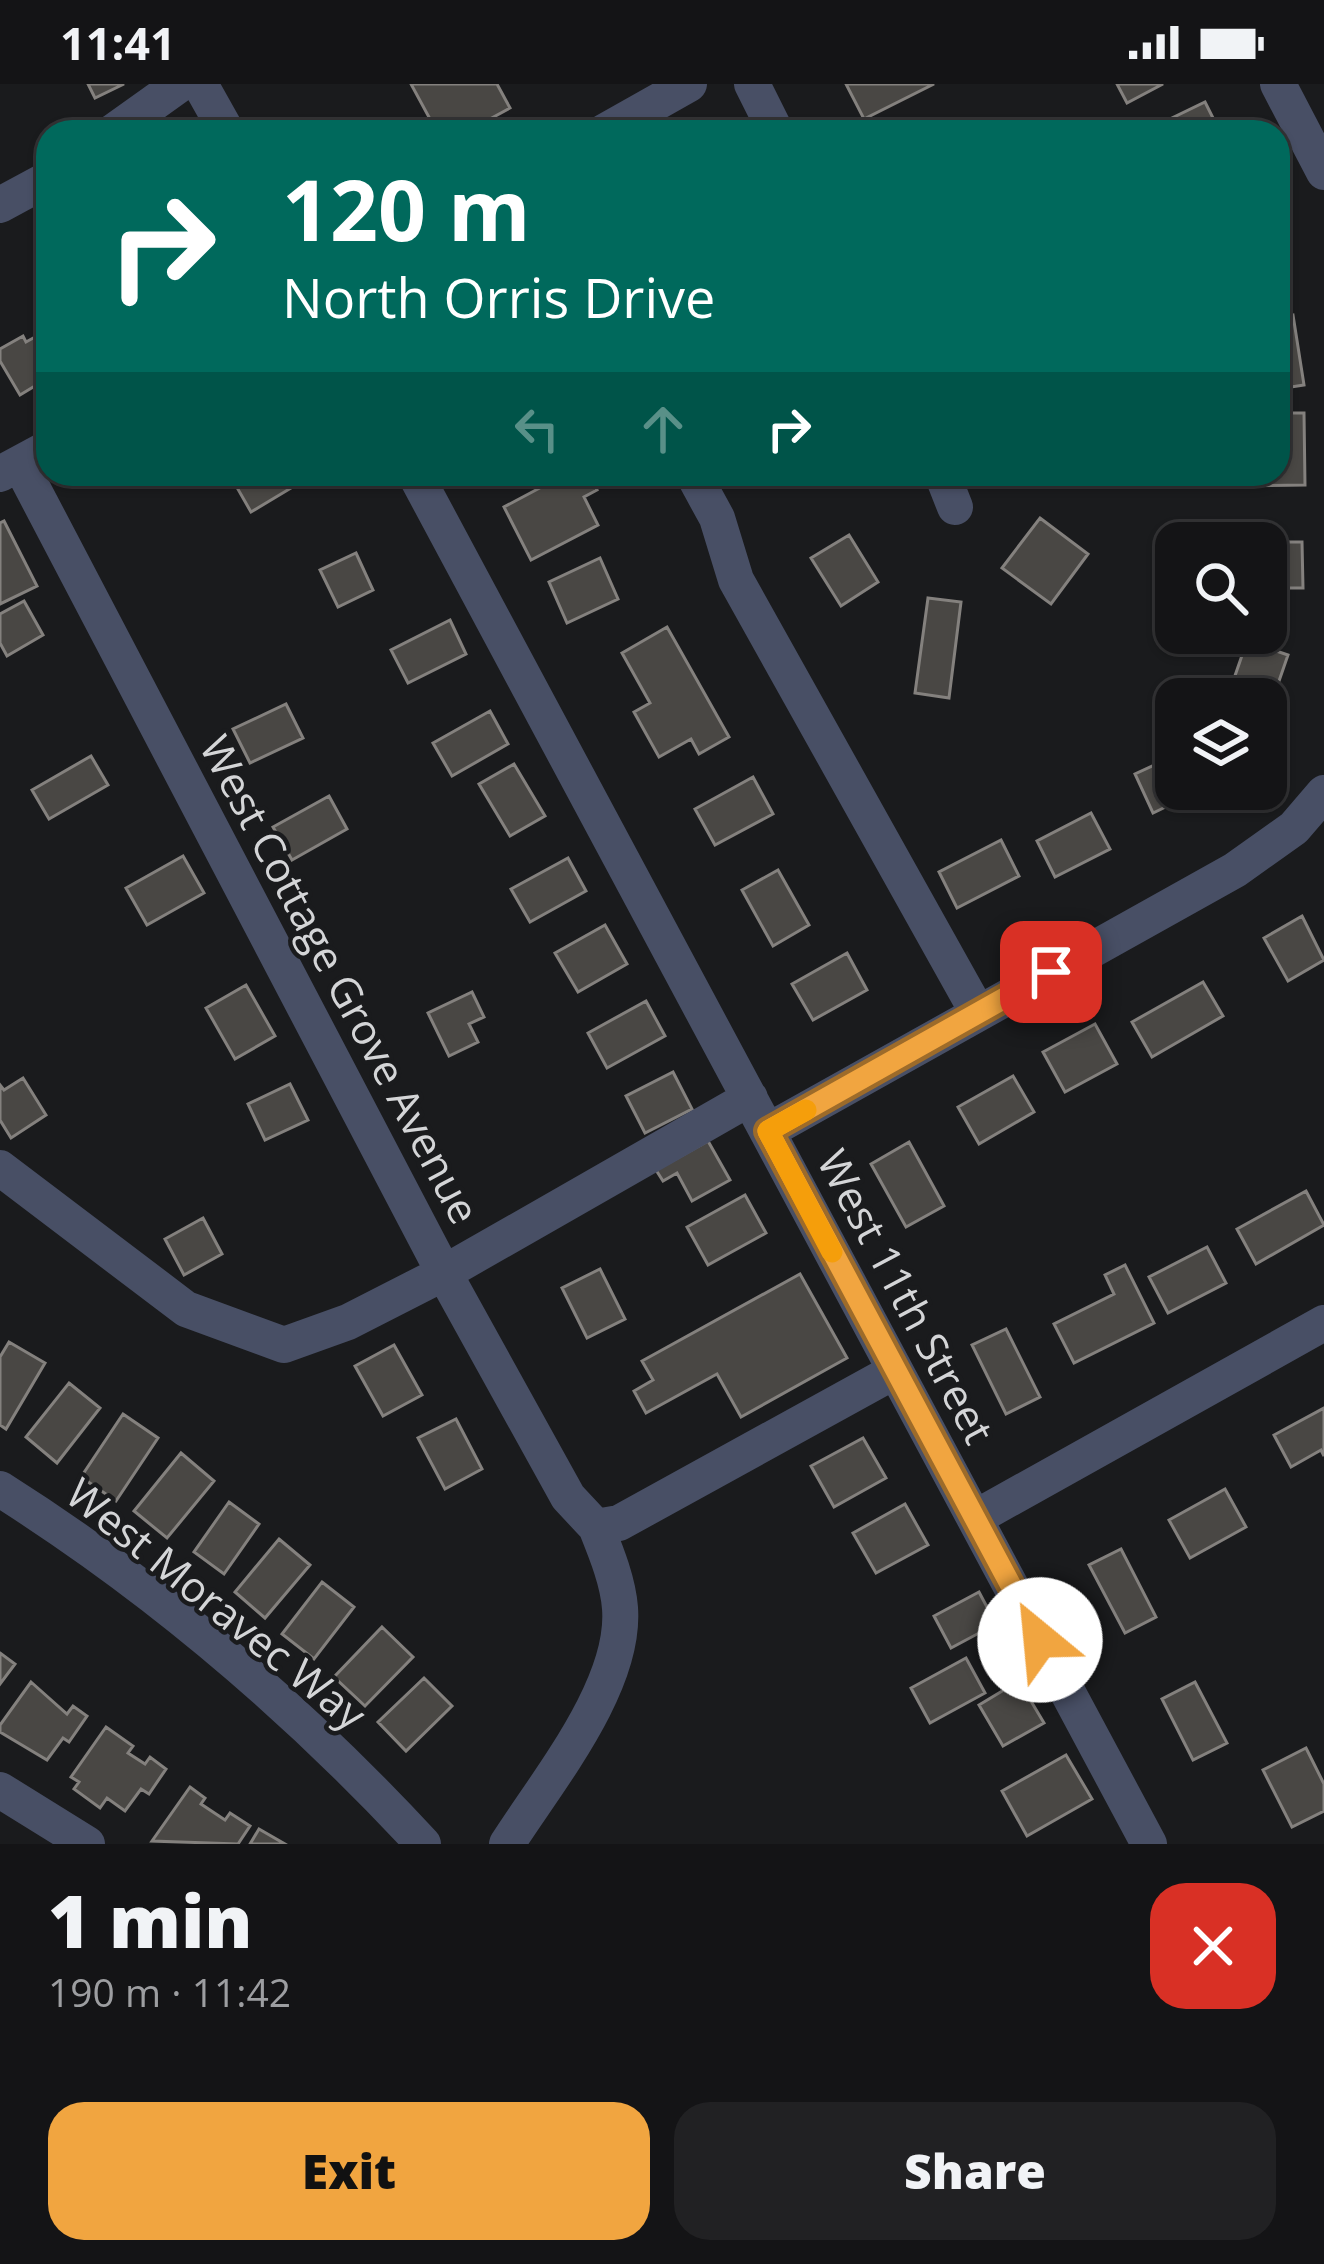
<!DOCTYPE html>
<html lang="en">
<head>
<meta charset="utf-8">
<style>
  :root { --surface:#141416; --page:#212123; --text:#f1f3f6; --muted:#9d9ea1; --line:#333335; --accent:#f1a540 }
  body { margin:0; font-family:"Open Sans",sans-serif; background:var(--page); color:var(--text); height:100vh; display:flex; flex-direction:column; font-size:45px; white-space:nowrap }
  * { box-sizing:border-box; margin:0 }
  p { font-size:39px; color:var(--muted) }
  .icon { flex:none; width:66px; height:66px; fill:none; stroke:currentColor; stroke-width:2; stroke-linecap:round; stroke-linejoin:round }
  .map { position:relative; height:1760px; overflow:hidden }
  .drawer { display:flex; flex-direction:column; background:var(--surface); flex:1 }
  .drawer>* { flex:none }
  .hud { position:absolute; left:36px; top:36px; width:1254px; height:366px; border-radius:36px; box-shadow:0 3px 9px #0004,0 0 0 3px var(--line); background:#00695c; color:#fff; overflow:hidden }
  .tools { position:absolute; left:1155px; top:438px; display:grid; gap:24px }
  .tools a { display:grid; place-items:center; width:132px; height:132px; border-radius:24px; background:var(--surface); box-shadow:0 3px 9px #0004,0 0 0 3px var(--line); font-size:60px }
  .pin { position:absolute; display:grid; place-items:center; width:102px; height:102px; color:#fff; margin:-51px; border-radius:24px; box-shadow:0 6px 18px #0006 }
  .me { position:absolute; width:132px; margin:-66px; rotate:332deg; stroke-linejoin:round; filter:drop-shadow(0 0 9px #0008) }
  .turn { display:flex; align-items:center; gap:42px; height:252px; padding:0 48px; font-size:54px }
  .turn .icon { width:156px; height:156px; stroke-width:2.5 }
  .turn b { display:block; font-size:84px; line-height:102px }
  .lanes { display:flex; align-items:center; height:114px; padding:0 48px; background:#0003; justify-content:center; gap:60px; direction:ltr }
  .lanes .off { opacity:.35 }
  .round { display:grid; place-items:center; flex:none; width:126px; height:126px; border-radius:36px; background:var(--page) }
  .overview { display:flex; align-items:center; justify-content:space-between; height:204px; padding:0 48px }
  h1 { font-size:72px; font-weight:800; line-height:90px }
  .primary-button { display:flex; gap:24px; margin-top:auto; padding:24px 48px }
  .primary-button a { flex:1; height:138px; border-radius:36px; background:var(--accent); color:#111; font-size:48px; font-weight:800; line-height:138px; text-align:center }
  .primary-button a+a { background:var(--page); color:var(--text) }
  .status { display:flex; justify-content:space-between; align-items:center; height:84px; padding:0 60px; background:var(--surface); direction:ltr }
  .status svg { height:33px; fill:currentColor }
  .map>svg:first-child { display:block }
</style>
</head>
<body>
<div class="status"><b>11:41</b><svg viewBox="0 0 49 12"><path d="M0 12V9h3v3zM5 12V6h3v6zM10 12V3h3v9zM15 12V0h3v12zM26 1h20v11H26zM47 4h2v5h-2z"/></svg></div>
<div class="map">
<svg width="1324" height="1760" viewBox="0 0 1324 1760">
  <rect width="100%" height="100%" fill="#1a1b1d"/>
  <path fill="#494744" stroke="#84817e" stroke-width="3" d="M 88,0 L 124,0 L 95,14 Z
    M 411,0 L 497,0 L 510,24 L 466,48 L 437,48 Z
    M 846,0 L 934,0 L 864,35 Z
    M 1117,0 L 1163,0 L 1127,19 Z
    M 1205,18 L 1220,48 L 1174,48 L 1168,36 Z
    M 1293,231 L 1304,301 L 1278,305 L 1278,234 Z
    M 44,248 L 48,276 L 43,279 L 48,294 L 20,311 L 0,277 L 0,265 L 23,252 L 26,258 Z
    M 1278,329 L 1304,329 L 1305,401 L 1237,402 L 1237,390 L 1278,390 Z
    M 237,390 L 290,390 L 296,401 L 251,428 L 231,393 Z
    M 566,390 L 588,390 L 597,406 L 584,413 L 598,441 L 531,476 L 504,423 Z
    M 1040,434 L 1088,470 L 1051,520 L 1002,484 Z
    M 4,437 L 37,502 L 0,520 L 0,439 Z
    M 849,451 L 878,498 L 841,522 L 811,474 Z
    M 1235,458 L 1302,458 L 1303,504 L 1266,504 L 1266,459 Z
    M 356,469 L 373,506 L 338,523 L 320,486 Z
    M 600,474 L 618,515 L 567,539 L 549,498 Z
    M 928,514 L 961,518 L 949,614 L 915,609 Z
    M 24,517 L 43,551 L 7,572 L 0,559 L 0,530 Z
    M 450,536 L 466,570 L 408,599 L 391,566 Z
    M 667,543 L 729,653 L 699,670 L 691,655 L 659,673 L 634,628 L 650,619 L 622,569 Z
    M 1247,557 L 1288,571 L 1269,626 L 1266,615 L 1228,612 Z
    M 286,620 L 303,654 L 250,679 L 233,645 Z
    M 490,627 L 508,660 L 452,692 L 433,659 Z
    M 1176,671 L 1176,705 L 1203,705 L 1153,729 L 1135,690 Z
    M 91,672 L 108,701 L 49,735 L 32,706 Z
    M 514,680 L 545,732 L 510,752 L 479,700 Z
    M 753,693 L 773,730 L 715,761 L 695,725 Z
    M 329,712 L 347,745 L 292,776 L 273,743 Z
    M 1091,729 L 1110,765 L 1055,793 L 1037,757 Z
    M 1001,756 L 1019,792 L 957,824 L 939,788 Z
    M 183,772 L 204,809 L 147,841 L 126,804 Z
    M 568,774 L 586,807 L 530,838 L 511,805 Z
    M 778,786 L 809,841 L 773,862 L 742,806 Z
    M 1302,832 L 1324,876 L 1288,897 L 1264,854 Z
    M 605,841 L 627,880 L 578,908 L 555,869 Z
    M 847,869 L 867,906 L 813,936 L 792,900 Z
    M 1203,898 L 1223,932 L 1152,973 L 1132,938 Z
    M 246,901 L 275,952 L 235,975 L 206,924 Z
    M 472,908 L 484,933 L 469,940 L 478,958 L 449,972 L 428,929 Z
    M 646,917 L 665,952 L 607,984 L 588,949 Z
    M 1095,940 L 1117,980 L 1065,1008 L 1043,968 Z
    M 673,988 L 692,1025 L 645,1049 L 626,1012 Z
    M 1013,992 L 1034,1028 L 979,1060 L 958,1023 Z
    M 23,994 L 46,1031 L 11,1054 L 0,1036 L 0,1001 L 4,1006 Z
    M 290,1000 L 308,1036 L 265,1056 L 248,1020 Z
    M 708,1057 L 730,1096 L 692,1117 L 677,1089 L 663,1097 L 656,1086 Z
    M 909,1058 L 944,1122 L 906,1143 L 871,1080 Z
    M 1306,1107 L 1324,1141 L 1256,1180 L 1237,1145 Z
    M 745,1111 L 766,1149 L 708,1181 L 687,1143 Z
    M 203,1134 L 222,1170 L 184,1191 L 165,1155 Z
    M 1207,1163 L 1226,1199 L 1168,1229 L 1149,1193 Z
    M 1125,1181 L 1154,1239 L 1074,1279 L 1054,1240 L 1114,1210 L 1105,1191 Z
    M 600,1185 L 625,1235 L 587,1254 L 562,1204 Z
    M 800,1190 L 847,1274 L 741,1333 L 717,1290 L 646,1329 L 634,1307 L 653,1296 L 642,1277 Z
    M 1006,1245 L 1040,1313 L 1006,1330 L 972,1261 Z
    M 9,1258 L 45,1279 L 6,1345 L 0,1341 L 0,1273 Z
    M 394,1261 L 422,1311 L 383,1332 L 355,1282 Z
    M 69,1299 L 100,1324 L 57,1379 L 26,1353 Z
    M 1324,1324 L 1324,1372 L 1321,1366 L 1291,1383 L 1274,1351 Z
    M 123,1330 L 158,1354 L 116,1417 L 81,1393 Z
    M 456,1335 L 482,1385 L 445,1405 L 418,1354 Z
    M 863,1354 L 886,1394 L 834,1423 L 811,1382 Z
    M 181,1369 L 214,1397 L 167,1454 L 134,1427 Z
    M 1225,1405 L 1246,1443 L 1190,1474 L 1169,1436 Z
    M 229,1418 L 259,1440 L 224,1490 L 194,1468 Z
    M 905,1420 L 928,1461 L 876,1489 L 853,1449 Z
    M 279,1455 L 310,1481 L 265,1534 L 235,1508 Z
    M 1121,1465 L 1156,1533 L 1125,1549 L 1089,1481 Z
    M 322,1498 L 354,1523 L 314,1575 L 282,1550 Z
    M 979,1508 L 996,1540 L 951,1564 L 934,1532 Z
    M 382,1543 L 413,1573 L 365,1622 L 334,1593 Z
    M 0,1569 L 15,1580 L 0,1600 Z
    M 966,1574 L 985,1609 L 930,1639 L 911,1604 Z
    M 424,1594 L 452,1622 L 406,1667 L 378,1638 Z
    M 1019,1597 L 1044,1639 L 1003,1662 L 979,1621 Z
    M 31,1598 L 67,1630 L 73,1622 L 87,1632 L 69,1658 L 63,1654 L 47,1676 L 0,1648 L 0,1641 Z
    M 1195,1598 L 1227,1659 L 1193,1676 L 1162,1615 Z
    M 106,1643 L 133,1662 L 128,1669 L 145,1680 L 150,1673 L 166,1685 L 149,1710 L 141,1705 L 125,1727 L 107,1714 L 100,1724 L 74,1705 L 79,1698 L 71,1693 Z
    M 1306,1664 L 1324,1700 L 1324,1727 L 1292,1743 L 1263,1686 Z
    M 1066,1671 L 1092,1715 L 1027,1752 L 1002,1707 Z
    M 190,1703 L 205,1714 L 201,1720 L 225,1736 L 230,1729 L 250,1742 L 238,1760 L 152,1757 Z
    M 259,1745 L 285,1760 L 250,1760 Z"/>
  <g fill="none" stroke-linecap="round" stroke-linejoin="round">
    <path stroke="#484f65" stroke-width="36" d="M 200,0 L 227,48
      M 752,0 L 776,48
      M 1278,0 L 1324,88
      M 113,48 L 180,0
      M 604,48 L 689,0
      M 0,121 L 48,95
      M 20,380 L 444,1189 L 568,1413 L 596,1443
      M 0,390 L 48,364
      M 415,390 L 1149,1760
      M 693,390 L 717,434 L 736,496 L 978,929
      M 942,390 L 955,423
      M 768,1047 L 1235,786 L 1294,744 L 1324,709
      M 0,1084 L 186,1225 L 284,1261 L 348,1238 L 444,1189 L 750,1014
      M 0,1405 C 155,1503 298,1625 423,1760
      M 975,1434 L 1324,1239
      M 596,1443 L 619,1439 L 895,1287
      M 0,1706 L 87,1760
      M 507,1760 C 547,1697 626,1602 620,1524 C 618,1497 606,1468 596,1443"/>
  </g>
  <g fill="none" stroke-linecap="round" stroke-linejoin="round">
    <defs>
      <path id="route" d="M 1040,1556 L 768,1047 L 1051,888"/>
    </defs>
    <use href="#route" stroke="#9d6b2a" stroke-width="30"/>
    <use href="#route" stroke="#f1a540" stroke-width="21"/>
    <path stroke="#f59e0b" stroke-width="21" d="M 806,1026 L 768,1047 L 832,1168"/>
  </g>
  <g text-anchor="middle" dominant-baseline="central" stroke-width="9" stroke-linejoin="round" paint-order="stroke">
    <g font-size="42" fill="#d4d5d7" stroke="#1a1b1d">
      <text transform="translate(341 895) rotate(62)">West Cottage Grove Avenue</text>
      <text transform="translate(907 1212) rotate(62)">West 11th Street</text>
      <text transform="translate(217 1519) rotate(39)">West Moravec Way</text>
    </g>
  </g>
</svg>
<div class="tools">
<a><svg class="icon" aria-label="search" viewBox="0 0 24 24"><circle cx="10" cy="10" r="6"/><path d="M15 15l6 6"/></svg></a>
<a><svg class="icon" aria-label="layers" viewBox="0 0 24 24"><path d="M12 4l9 5-9 5-9-5zM3 14l9 5 9-5"/></svg></a>
</div>
<div class="pin" style="left:1051px;top:888px;background:#d93025"><svg class="icon" aria-label="arrive" viewBox="0 0 24 24"><path d="M6 21V4h12l-3 4 3 4H6"/></svg></div>
<svg class="me" style="left:1040px;top:1556px" viewBox="-20 -20 40 40"><circle r="19" fill="#fff"/><path d="M0-13L10 11 0 6-10 11z" fill="#f1a540"/></svg>
<div class="hud">
<div class="turn"><svg class="icon" aria-label="right" viewBox="0 0 24 24"><path d="M7 20v-9h11M14 6l5 5-5 5"/></svg><div><b>120 m</b>North Orris Drive</div></div>
<div class="lanes"><svg class="icon off" aria-label="left" viewBox="0 0 24 24"><path d="M17 20v-9H6M10 6l-5 5 5 5"/></svg><svg class="icon off" aria-label="ahead" viewBox="0 0 24 24"><path d="M12 20V5M6 11l6-6 6 6"/></svg><svg class="icon" aria-label="right" viewBox="0 0 24 24"><path d="M7 20v-9h11M14 6l5 5-5 5"/></svg></div>
</div>
</div>
<section class="drawer">
<div class="overview"><div><h1>1 min</h1><p>190 m · 11:42</p></div><a class="round" style="background:#d93025;color:#fff"><svg class="icon" aria-label="close" viewBox="0 0 24 24"><path d="M6 6l12 12M18 6L6 18"/></svg></a></div>
<div class="primary-button"><a>Exit</a><a>Share</a></div>
</section>
</body>
</html>
